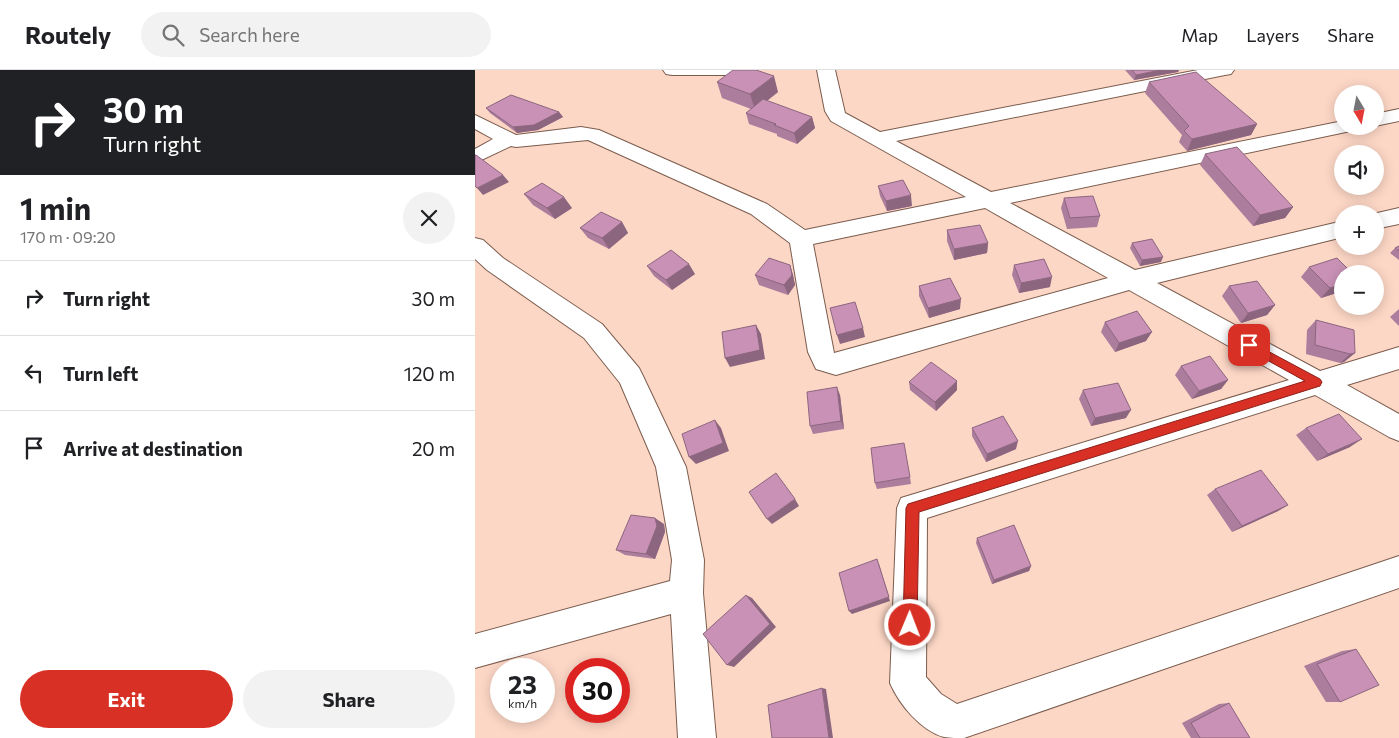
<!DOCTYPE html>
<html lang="en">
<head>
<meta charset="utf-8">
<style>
  :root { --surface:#fff; --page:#f2f2f2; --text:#202124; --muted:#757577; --line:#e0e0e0; --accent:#d93025 }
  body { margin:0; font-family:Commissioner,sans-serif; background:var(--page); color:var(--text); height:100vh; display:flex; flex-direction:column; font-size:19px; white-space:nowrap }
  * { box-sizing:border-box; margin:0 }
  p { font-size:16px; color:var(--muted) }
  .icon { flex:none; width:28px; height:28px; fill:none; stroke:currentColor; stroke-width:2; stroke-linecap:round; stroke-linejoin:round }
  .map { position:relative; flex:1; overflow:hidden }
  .panel { display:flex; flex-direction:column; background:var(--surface); width:475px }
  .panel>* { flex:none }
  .hud { background:#202124; color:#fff; overflow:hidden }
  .needle { width:32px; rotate:170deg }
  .fabs { position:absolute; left:859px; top:15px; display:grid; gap:10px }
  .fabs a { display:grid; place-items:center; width:50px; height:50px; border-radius:50%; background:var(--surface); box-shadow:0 2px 12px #0003; font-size:25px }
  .speed { position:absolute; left:15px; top:588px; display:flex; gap:10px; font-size:25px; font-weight:700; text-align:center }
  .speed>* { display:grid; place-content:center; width:65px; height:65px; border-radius:50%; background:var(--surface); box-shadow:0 2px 12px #0003; line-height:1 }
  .speed small { font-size:12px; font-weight:400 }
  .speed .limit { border:8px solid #d22; background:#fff; color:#111 }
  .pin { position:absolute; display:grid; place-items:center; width:42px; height:42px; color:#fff; margin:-21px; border-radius:10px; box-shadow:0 2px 8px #0006 }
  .me { position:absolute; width:55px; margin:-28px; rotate:1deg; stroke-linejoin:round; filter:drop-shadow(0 0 4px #0008) }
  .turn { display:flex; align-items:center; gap:18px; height:105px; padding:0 20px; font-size:22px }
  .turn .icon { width:65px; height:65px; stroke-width:2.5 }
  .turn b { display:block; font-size:35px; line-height:42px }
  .round { display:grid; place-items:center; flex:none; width:52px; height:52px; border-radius:26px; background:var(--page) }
  .summary { display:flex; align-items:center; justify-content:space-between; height:85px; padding:0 20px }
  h1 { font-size:30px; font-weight:700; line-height:38px }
  .primary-button { display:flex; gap:10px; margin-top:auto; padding:10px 20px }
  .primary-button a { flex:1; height:58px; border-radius:30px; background:var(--accent); color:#fff; font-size:20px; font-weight:700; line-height:58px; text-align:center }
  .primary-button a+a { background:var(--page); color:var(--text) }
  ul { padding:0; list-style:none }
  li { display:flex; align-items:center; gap:15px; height:75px; padding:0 20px; border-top:1px solid var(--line) }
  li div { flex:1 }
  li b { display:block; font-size:19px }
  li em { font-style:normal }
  header { display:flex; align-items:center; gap:30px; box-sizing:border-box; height:70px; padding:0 25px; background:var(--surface); border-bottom:1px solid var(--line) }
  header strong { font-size:24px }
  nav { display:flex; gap:28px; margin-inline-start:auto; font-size:18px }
  .search { width:350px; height:45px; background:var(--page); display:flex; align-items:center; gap:12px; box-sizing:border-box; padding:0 18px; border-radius:28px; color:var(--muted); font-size:19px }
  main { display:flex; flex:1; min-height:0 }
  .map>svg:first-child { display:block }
</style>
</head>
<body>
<header>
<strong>Routely</strong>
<div class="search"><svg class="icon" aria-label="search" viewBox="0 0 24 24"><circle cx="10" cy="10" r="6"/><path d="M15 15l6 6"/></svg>Search here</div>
<nav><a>Map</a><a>Layers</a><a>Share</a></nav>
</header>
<main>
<section class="panel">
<div class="hud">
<div class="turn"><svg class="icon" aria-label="right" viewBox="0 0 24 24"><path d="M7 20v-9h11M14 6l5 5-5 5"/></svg><div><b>30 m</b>Turn right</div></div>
</div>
<div class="summary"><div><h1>1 min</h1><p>170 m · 09:20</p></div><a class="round"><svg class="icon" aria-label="close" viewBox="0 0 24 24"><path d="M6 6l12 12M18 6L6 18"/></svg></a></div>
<ul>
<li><svg class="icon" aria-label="right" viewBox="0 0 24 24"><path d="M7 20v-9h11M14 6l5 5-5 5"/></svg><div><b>Turn right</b></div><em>30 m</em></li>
<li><svg class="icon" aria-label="left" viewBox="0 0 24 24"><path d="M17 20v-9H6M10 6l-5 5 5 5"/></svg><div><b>Turn left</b></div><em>120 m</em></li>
<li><svg class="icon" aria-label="arrive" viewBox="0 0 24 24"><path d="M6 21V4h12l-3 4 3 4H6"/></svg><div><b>Arrive at destination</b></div><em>20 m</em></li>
</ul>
<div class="primary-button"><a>Exit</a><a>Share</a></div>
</section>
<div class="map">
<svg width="924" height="668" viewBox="0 0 924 668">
  <rect width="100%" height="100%" fill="#fdd7c6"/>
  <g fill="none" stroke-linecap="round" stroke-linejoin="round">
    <defs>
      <path id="minor" d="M 188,0 L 277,0 L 274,4 L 268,5 L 197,5 L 191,4 Z
        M 342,0 L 360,0 L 370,43 L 405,62 L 723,0 L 759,0 L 756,4 L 750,5 L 421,71 L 516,122 L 868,51 L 868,56 L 880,56 L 878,60 L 871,62 L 535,133 L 660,200 L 868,151 L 868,167 L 682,213 L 845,301 L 924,277 L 924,299 L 872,315 L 924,344 L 924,371 L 914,367 L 840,325 L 452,448 L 451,607 L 466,624 L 482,634 L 924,486 L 924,518 L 489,668 C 483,668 475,668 469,667 C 446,661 424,634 415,613 L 422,438 L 426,428 L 814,310 L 654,220 L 361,305 L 341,299 L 333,282 L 315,173 L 276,144 L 113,70 L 41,77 L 36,76 L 0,93 L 0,79 L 18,69 L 0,59 L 0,45 L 41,65 L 106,57 L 124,60 L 292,134 L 330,160 L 491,127 L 356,51 L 350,41 ZM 510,138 L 633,208 L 359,283 L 338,174 Z
        M 924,39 L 924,51 L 900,56 L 900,44 Z
        M 924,138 L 924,154 L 900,159 L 900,144 L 898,144 Z
        M 0,168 L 8,170 L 28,188 L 127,254 L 164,298 L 168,306 L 211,397 L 229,490 L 228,523 L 241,668 L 203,668 L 196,544 L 0,598 L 0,564 L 195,511 L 197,490 L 181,397 L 145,313 L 109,268 L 12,200 L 0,189 Z"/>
    </defs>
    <use href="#minor" stroke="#7b5c4d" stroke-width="2"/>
    <use href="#minor" fill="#fff" fill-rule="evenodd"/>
  </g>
  <path fill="#ac7d9c" d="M 650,0 L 704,0 L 703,2 L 659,10 Z
    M 242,12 L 303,22 L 292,31 L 337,47 L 340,58 L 322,74 L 302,66 L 302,64 L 274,54 L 271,43 L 276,39 L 247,28 Z
    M 674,12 L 782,54 L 776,65 L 712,81 L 704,72 L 707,65 L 670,23 Z
    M 11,38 L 84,42 L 88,47 L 63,60 L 42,63 L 15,43 Z
    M 730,84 L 818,137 L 810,148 L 778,156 L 725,95 Z
    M 403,116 L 437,136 L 412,141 L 405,126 Z
    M 49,124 L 97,138 L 80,149 L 58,135 Z
    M 589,128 L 625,146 L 622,157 L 592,159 L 586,138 Z
    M 147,152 L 153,163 L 134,179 L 113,168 L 105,158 Z
    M 472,160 L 513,173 L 512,183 L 479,190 L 472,171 Z
    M 657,173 L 686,192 L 665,196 L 655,178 Z
    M 924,176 L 924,190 L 915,183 L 920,178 Z
    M 315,195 L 318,205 L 320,215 L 313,225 L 284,215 L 280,205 Z
    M 539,195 L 575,217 L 544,223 L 537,205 Z
    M 172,196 L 220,204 L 197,220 L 179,206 Z
    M 834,197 L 868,204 L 868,221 L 846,228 L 826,207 Z
    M 444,216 L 485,239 L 454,248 L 444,226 Z
    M 754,216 L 800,235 L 792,245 L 766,253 L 747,226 Z
    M 924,239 L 924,256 L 915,247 Z
    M 841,250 L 880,283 L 869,292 L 865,293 L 831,284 L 832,260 Z
    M 630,252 L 671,271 L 640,282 L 626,262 Z
    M 706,296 L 753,310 L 746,319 L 717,329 L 700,305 Z
    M 434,312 L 482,320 L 461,341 L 435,320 Z
    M 608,320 L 651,348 L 616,356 L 604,329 Z
    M 365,325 L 369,359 L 338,364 L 335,356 Z
    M 497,358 L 541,379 L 511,392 L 497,366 Z
    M 831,358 L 875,377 L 842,391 L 821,365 Z
    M 435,407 L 436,414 L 402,419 L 400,413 Z
    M 740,419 L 813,435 L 803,441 L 757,462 L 732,425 Z
    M 189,454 L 190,462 L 180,489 L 150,485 L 141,480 Z
    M 502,468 L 556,496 L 554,501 L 517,514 L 501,473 Z
    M 881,579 L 865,632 L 851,632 L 829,596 L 867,581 Z
    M 754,633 L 775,668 L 716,668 L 707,653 L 744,634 Z"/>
  <path fill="#8c667f" d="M 686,0 L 704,0 L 703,2 L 659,10 L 661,5 Z
    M 299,6 L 303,22 L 280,40 L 275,24 Z
    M 84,42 L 88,47 L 63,60 L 42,63 L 38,57 Z
    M 337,47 L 340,58 L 322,74 L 319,63 Z
    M 782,54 L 776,65 L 712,81 L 717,69 Z
    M 28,105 L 34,112 L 8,125 L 2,118 Z
    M 436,125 L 437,136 L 412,141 L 411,131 Z
    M 89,127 L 97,138 L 80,149 L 72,138 Z
    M 818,137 L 810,148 L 778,156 L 785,145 Z
    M 147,152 L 153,163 L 134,179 L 127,168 Z
    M 513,173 L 512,183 L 479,190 L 479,179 Z
    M 688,187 L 686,192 L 665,196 L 667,190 Z
    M 214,194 L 220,204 L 197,220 L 191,210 Z
    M 315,195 L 318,205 L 320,215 L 313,225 L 309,215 Z
    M 577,207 L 575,217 L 544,223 L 546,213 Z
    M 868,214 L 868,221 L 846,228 L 855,218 Z
    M 486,229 L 485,239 L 454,248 L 453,238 Z
    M 800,235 L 792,245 L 766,253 L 773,243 Z
    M 281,255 L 286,264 L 290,289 L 255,297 L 250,288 Z
    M 388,258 L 390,267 L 365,274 L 362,265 Z
    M 677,262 L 671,271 L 640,282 L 644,273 Z
    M 880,283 L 869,292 L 865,293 L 875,284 Z
    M 753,310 L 746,319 L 717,329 L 724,321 Z
    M 482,311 L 482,320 L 461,341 L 460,332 Z
    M 362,317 L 365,325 L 369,359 L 366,351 Z
    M 656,340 L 651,348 L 616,356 L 620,348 Z
    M 240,350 L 246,358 L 254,381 L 221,394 L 214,387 Z
    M 887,369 L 875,377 L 842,391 L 853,384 Z
    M 543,371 L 541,379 L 511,392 L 512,384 Z
    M 320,429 L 324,436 L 297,454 L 292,449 Z
    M 813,435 L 803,441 L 757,462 L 767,456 Z
    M 180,448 L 189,454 L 190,462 L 180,489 L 171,484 Z
    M 404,494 L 415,531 L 377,544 L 374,541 Z
    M 556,496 L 554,501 L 517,514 L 519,510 Z
    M 271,525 L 277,528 L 301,557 L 259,597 L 252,595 Z
    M 347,618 L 351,619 L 358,668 L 354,668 Z"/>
  <path fill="#c891b5" stroke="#8c667f" d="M 258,0 L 281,0 L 299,6 L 275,24 L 242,12 Z
    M 657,0 L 686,0 L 661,5 Z
    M 721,2 L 782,54 L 717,69 L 709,61 L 714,56 L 674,12 Z
    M 36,25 L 84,42 L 59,55 L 38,57 L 11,38 Z
    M 288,29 L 337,47 L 319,63 L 299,55 L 301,54 L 271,43 Z
    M 762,77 L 818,137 L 785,145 L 730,84 Z
    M 0,85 L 1,85 L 28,105 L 2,118 L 0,116 Z
    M 428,110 L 436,125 L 411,131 L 403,116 Z
    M 67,113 L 89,127 L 72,138 L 49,124 Z
    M 618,126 L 625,146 L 595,148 L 589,128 Z
    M 126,142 L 147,152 L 127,168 L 105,158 Z
    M 505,155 L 513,173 L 479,179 L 472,160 Z
    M 677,169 L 688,187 L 667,190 L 657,173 Z
    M 924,176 L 924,181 L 920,178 Z
    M 196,180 L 214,194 L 191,210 L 172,196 Z
    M 294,188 L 315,195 L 317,205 L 309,215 L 280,205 Z
    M 862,188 L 878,204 L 868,204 L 868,214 L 855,218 L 834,197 Z
    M 569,189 L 577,207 L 546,213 L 539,195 Z
    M 475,208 L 486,229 L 453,238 L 444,216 Z
    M 782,211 L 800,235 L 773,243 L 754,216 Z
    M 380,232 L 388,258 L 362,265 L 355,238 Z
    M 662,241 L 677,262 L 644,273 L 630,252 Z
    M 841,250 L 879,260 L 880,283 L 875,284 L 840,275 Z
    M 281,255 L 285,280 L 250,288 L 247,262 Z
    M 735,286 L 753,310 L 724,321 L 706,296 Z
    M 456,292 L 482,311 L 460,332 L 434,312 Z
    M 643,313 L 656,340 L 620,348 L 608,320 Z
    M 362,317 L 366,351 L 335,356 L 332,322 Z
    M 864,344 L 887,369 L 853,384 L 831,358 Z
    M 528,346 L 543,371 L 512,384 L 497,358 Z
    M 240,350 L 248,373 L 214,387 L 207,364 Z
    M 429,373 L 435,407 L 400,413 L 396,378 Z
    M 786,400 L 813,435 L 767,456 L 740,419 Z
    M 301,403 L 320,429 L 292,449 L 274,422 Z
    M 156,445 L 180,448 L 182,456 L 171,484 L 141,480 Z
    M 539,455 L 556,496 L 519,510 L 502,468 Z
    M 402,489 L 414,527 L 374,541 L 364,503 Z
    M 271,525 L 295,554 L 252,595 L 228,564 Z
    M 881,579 L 904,615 L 865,632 L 842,594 Z
    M 347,618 L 354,668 L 297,668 L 293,635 Z
    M 754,633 L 775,668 L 725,668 L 716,653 Z"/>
  <path fill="#d93025" stroke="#8d1f18" d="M 774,271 L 845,309 L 847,312 L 845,316 L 444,442 L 442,555 L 440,560 L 435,562 L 430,560 L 428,555 L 431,438 L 433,434 L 830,311 L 770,278 L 769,275 Z"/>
</svg>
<div class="fabs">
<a><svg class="needle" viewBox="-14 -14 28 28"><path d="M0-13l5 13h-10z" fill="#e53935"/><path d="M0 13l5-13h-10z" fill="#757577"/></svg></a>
<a><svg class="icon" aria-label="sound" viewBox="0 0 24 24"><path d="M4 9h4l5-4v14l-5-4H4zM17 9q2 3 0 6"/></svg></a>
<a>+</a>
<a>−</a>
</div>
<div class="speed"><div>23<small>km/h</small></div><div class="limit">30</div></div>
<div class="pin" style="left:774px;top:275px;background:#d93025"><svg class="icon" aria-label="arrive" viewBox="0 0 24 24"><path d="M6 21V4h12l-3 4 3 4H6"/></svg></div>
<svg class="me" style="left:435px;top:555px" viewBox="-20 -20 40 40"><circle r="17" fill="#d93025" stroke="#fff" stroke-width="3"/><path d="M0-11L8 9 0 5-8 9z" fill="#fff"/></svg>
</div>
</main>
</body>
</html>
